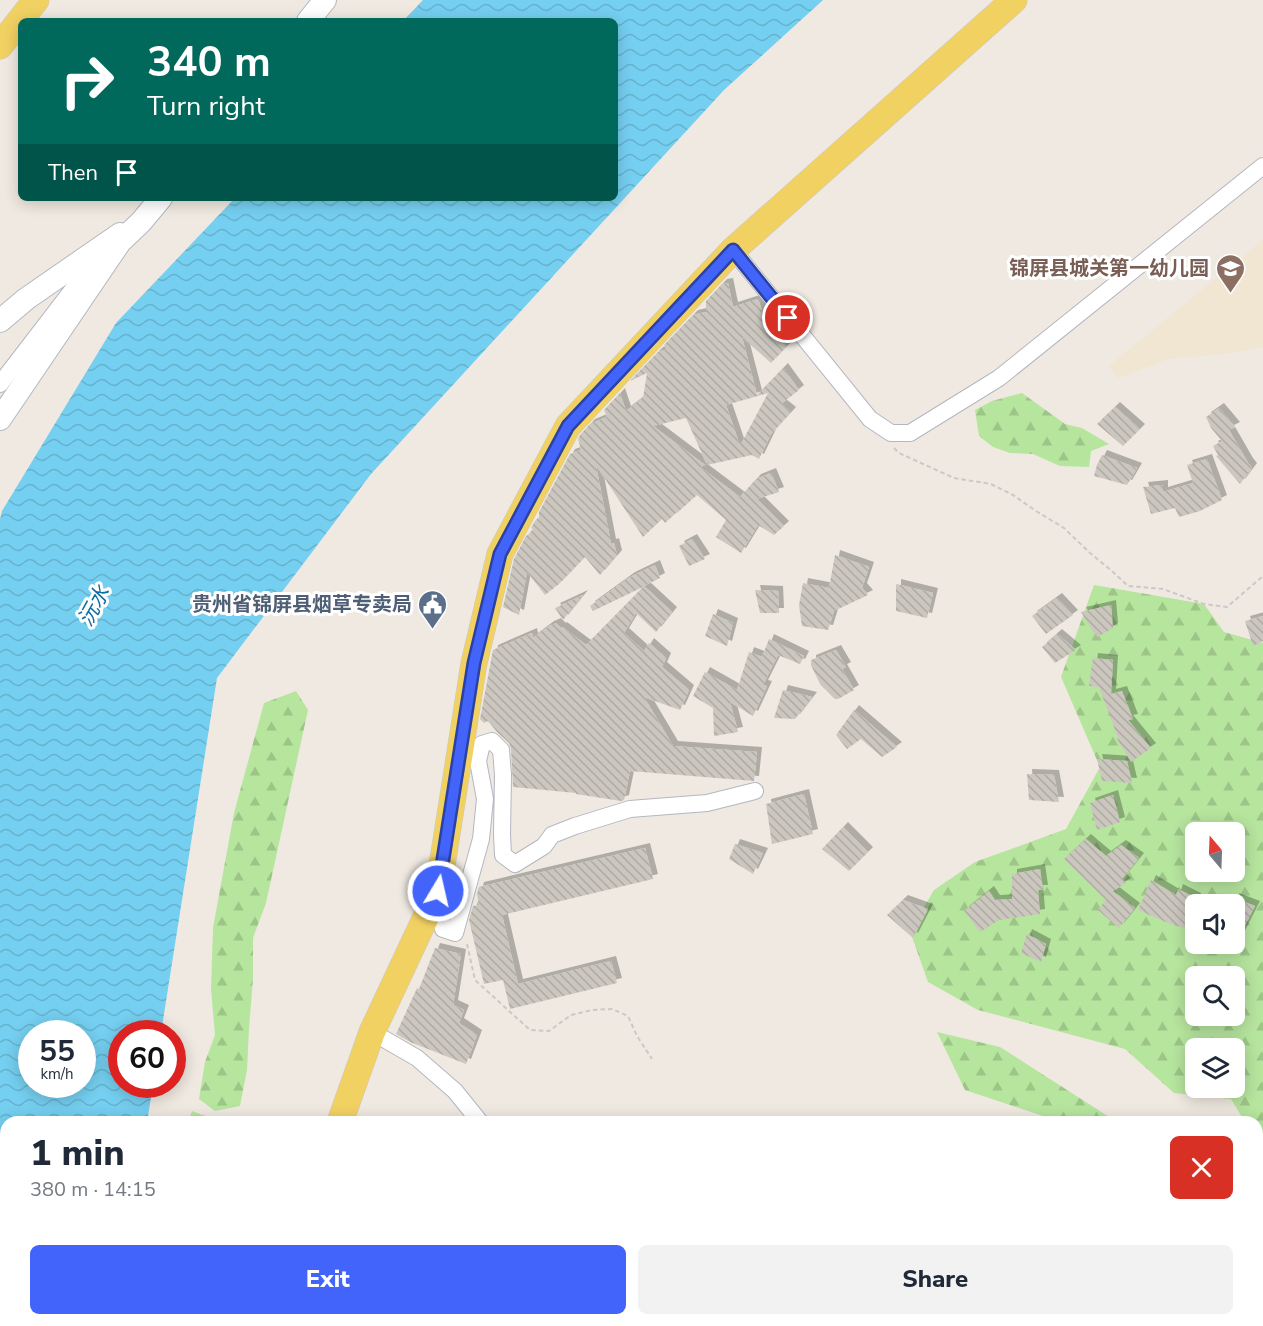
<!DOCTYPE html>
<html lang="en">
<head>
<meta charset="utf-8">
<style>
  :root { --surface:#fff; --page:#f2f2f3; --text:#1f2937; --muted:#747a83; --accent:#4264fb }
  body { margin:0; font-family:"Nunito Sans","Noto Sans SC",sans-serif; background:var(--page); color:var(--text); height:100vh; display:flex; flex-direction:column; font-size:22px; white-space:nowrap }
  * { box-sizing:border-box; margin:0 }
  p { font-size:20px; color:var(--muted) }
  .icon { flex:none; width:33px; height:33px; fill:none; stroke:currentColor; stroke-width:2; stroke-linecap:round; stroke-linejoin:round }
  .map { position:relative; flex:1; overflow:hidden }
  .panel { position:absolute; left:0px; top:1116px; width:1263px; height:210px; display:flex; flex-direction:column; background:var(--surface); border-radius:18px 18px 0 0; box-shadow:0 3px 15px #0003 }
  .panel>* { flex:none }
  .top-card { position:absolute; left:18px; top:18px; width:600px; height:183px; border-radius:9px; box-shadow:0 3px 15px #0003; background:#00695c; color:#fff; overflow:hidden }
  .needle { width:39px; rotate:341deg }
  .fabs { position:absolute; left:1185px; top:822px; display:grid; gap:12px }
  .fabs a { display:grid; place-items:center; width:60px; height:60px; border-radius:9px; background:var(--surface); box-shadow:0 3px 15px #0003; font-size:30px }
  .speed { position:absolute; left:18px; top:1020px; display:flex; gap:12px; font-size:30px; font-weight:700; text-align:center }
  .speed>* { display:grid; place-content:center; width:78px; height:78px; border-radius:50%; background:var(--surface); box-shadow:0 3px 15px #0003; line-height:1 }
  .speed small { font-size:15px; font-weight:400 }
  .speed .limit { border:9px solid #d22; background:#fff; color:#111 }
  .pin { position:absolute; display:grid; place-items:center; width:51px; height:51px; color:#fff; margin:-26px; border:3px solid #fff; border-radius:50%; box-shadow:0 2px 6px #0007 }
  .me { position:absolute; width:66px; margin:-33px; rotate:9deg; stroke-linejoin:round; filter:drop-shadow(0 0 4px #0008) }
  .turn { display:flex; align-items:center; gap:21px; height:126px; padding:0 30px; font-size:27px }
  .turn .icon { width:78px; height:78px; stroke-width:2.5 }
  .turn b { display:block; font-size:42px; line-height:51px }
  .then { display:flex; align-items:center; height:57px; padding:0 30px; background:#0003; gap:12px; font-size:22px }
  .round { display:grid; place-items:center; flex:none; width:63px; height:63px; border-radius:9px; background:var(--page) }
  .overview { display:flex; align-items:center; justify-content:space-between; height:102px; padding:0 30px }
  h1 { font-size:36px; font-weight:800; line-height:45px }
  .action { display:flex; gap:12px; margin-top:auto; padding:12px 30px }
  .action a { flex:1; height:69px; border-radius:9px; background:var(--accent); color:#fff; font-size:24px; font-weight:800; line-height:69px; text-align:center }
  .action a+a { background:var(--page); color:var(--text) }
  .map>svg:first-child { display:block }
</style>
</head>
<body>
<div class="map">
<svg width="1263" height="1326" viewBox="0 0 1263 1326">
  <defs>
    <pattern id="forest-firs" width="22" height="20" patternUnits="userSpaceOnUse" patternTransform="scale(1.5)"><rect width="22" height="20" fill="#b6e59e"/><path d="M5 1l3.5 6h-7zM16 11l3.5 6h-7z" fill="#9dc588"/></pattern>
    <pattern id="water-waves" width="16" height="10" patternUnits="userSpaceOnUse" patternTransform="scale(1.5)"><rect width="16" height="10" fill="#75cff0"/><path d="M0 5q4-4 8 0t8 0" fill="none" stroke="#66b2ce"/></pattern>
    <pattern id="building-back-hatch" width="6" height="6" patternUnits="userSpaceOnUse" patternTransform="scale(1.5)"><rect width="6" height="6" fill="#cbc7bf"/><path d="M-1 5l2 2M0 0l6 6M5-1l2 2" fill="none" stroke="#afaba4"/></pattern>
    <filter id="shadow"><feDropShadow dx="5" dy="-5" stdDeviation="0" flood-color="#0004"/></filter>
  </defs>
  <rect width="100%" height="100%" fill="#efe9e1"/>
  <path fill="#f0e6d1" d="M 1263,240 L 1263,347 L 1230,353 L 1169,359 L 1118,378 L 1109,366 Z"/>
  <path fill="url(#forest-firs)" fill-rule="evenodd" d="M 1022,393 L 1065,424 L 1082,428 L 1109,444 L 1091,451 L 1089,467 L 1060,466 L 1033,454 L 1010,453 L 993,447 L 979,436 L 975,410 L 992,401 Z
    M 1094,585 L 1204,604 L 1224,632 L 1263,643 L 1263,1326 L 994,1326 L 991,1320 L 1257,1320 L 1257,1122 L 1245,1122 L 1231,1099 L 1174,1093 L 1125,1049 L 978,1010 L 928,982 L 910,931 L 934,890 L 975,862 L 1066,829 L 1100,767 L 1061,677 ZM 1196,832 L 1234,832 L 1234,872 L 1196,872 ZM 1196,904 L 1234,904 L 1234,944 L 1196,944 ZM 1196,976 L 1234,976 L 1234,1016 L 1196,1016 ZM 1196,1048 L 1234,1048 L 1234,1088 L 1196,1088 Z
    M 296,691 L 308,710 L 266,903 L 253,938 L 253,978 L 249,1029 L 247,1070 L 240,1106 L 215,1111 L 199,1099 L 205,1062 L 215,1035 L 211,989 L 213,928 L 234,813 L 264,703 Z
    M 937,1032 L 1000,1047 L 1117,1122 L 1049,1122 L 1049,1118 L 965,1090 Z
    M 192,1111 L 205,1116 L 205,1122 L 188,1122 Z"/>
  <path fill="url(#water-waves)" fill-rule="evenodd" d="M 423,0 L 823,0 L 724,90 L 371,474 L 217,678 L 161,1033 L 122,1034 L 122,1084 L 153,1085 L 147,1122 L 6,1122 L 6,1320 L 154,1320 L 155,1326 L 0,1326 L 0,519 L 2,511 L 116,323 L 235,198 L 615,198 L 615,21 L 403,21 ZM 32,1034 L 82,1034 L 82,1084 L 32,1084 Z"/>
  <path fill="url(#building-back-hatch)" fill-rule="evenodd" filter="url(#shadow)" d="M 728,283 L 733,307 L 758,299 L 769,331 L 787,346 L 771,363 L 742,337 L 757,395 L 783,368 L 799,390 L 781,404 L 791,412 L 771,434 L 759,459 L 752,455 L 707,465 L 686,418 L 653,426 L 705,465 L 700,467 L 740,497 L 756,479 L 771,473 L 779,492 L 757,499 L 784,526 L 774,535 L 758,525 L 741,553 L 716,537 L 726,520 L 697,495 L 677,513 L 675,512 L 676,513 L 665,523 L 662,519 L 643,537 L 596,465 L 611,544 L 614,543 L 617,555 L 600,575 L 585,557 L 559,584 L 545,595 L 527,572 L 519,615 L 503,607 L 514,559 L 526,536 L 534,530 L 531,528 L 535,521 L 539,517 L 539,512 L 570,454 L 581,450 L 578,439 L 580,435 L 590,424 L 607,417 L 604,410 L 620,393 L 626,411 L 643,398 L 647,373 L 630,381 L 658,352 L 667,349 L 664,345 L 693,315 L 706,312 L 706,301 L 722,284 ZM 768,393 L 740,446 L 726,405 Z
    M 1115,407 L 1140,429 L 1123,446 L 1097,424 Z
    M 1219,408 L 1235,427 L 1229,430 L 1248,463 L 1252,468 L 1240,484 L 1216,456 L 1218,455 L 1213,446 L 1222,441 L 1211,428 L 1206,417 Z
    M 1102,455 L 1137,468 L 1127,485 L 1094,476 L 1097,465 Z
    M 1207,459 L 1222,500 L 1200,511 L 1179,517 L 1175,508 L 1151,514 L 1143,487 L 1163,485 L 1163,492 L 1193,483 L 1187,465 Z
    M 692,539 L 705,559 L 689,566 L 679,546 Z
    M 835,555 L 869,567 L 862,588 L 868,595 L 834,611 L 828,630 L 802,626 L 799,605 L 803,583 L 829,588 Z
    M 655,565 L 660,578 L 644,586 L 672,612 L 656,632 L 636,613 L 624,633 L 644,651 L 649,643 L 666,658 L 662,667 L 689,690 L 680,710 L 644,697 L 673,746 L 757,752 L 754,781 L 630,771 L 624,800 L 621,801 L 576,794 L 576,793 L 513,787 L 511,749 L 509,743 L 497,732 L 488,721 L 484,723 L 480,719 L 493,650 L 532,633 L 533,638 L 549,626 L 556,623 L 561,628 L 562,627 L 586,645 L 643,587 L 593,611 L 590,606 L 630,577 Z
    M 896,584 L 933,593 L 927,618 L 896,611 Z
    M 755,590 L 778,591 L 779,613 L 760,613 Z
    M 583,595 L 563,620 L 555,608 Z
    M 1057,598 L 1073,615 L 1046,634 L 1032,616 Z
    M 1111,605 L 1113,628 L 1096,638 L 1097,633 L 1095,635 L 1081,612 Z
    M 713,614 L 733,623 L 727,646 L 705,636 Z
    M 1263,616 L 1263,641 L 1253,646 L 1245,621 Z
    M 1057,634 L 1076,650 L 1055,663 L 1042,647 Z
    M 769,639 L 804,656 L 800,664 L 778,655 L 763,685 L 767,686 L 753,716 L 730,702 L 738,732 L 714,736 L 713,708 L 693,696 L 705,672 L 737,690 L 749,652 L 762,657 Z
    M 836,650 L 846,667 L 842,669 L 854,690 L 838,699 L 835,699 L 820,684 L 811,665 L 811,660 Z
    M 1093,658 L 1113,660 L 1111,694 L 1122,691 L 1133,719 L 1128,720 L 1151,748 L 1131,762 L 1117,739 L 1118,738 L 1099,687 L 1089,686 Z
    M 783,690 L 812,697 L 795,719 L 774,718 Z
    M 854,710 L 897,747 L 882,757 L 861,739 L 847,749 L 836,735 Z
    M 1097,759 L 1127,761 L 1132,783 L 1102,781 Z
    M 1027,774 L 1054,775 L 1059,802 L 1029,800 Z
    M 804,794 L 813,834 L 772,844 L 766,804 Z
    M 1113,795 L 1120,822 L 1097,830 L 1090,803 Z
    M 843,827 L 868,852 L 849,871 L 822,849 Z
    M 1086,839 L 1106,856 L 1121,845 L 1139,858 L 1122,879 L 1126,883 L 1113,891 L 1135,908 L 1119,928 L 1098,910 L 1106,900 L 1064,859 Z
    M 735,844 L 763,853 L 753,874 L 729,859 Z
    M 645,848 L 653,879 L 502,915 L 518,984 L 611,961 L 617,983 L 510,1009 L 503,980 L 484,984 L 469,920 L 473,906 L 479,905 L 477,894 L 479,887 Z
    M 1040,869 L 1043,890 L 1038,890 L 1040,914 L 999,920 L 980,932 L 964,911 L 989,891 L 995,900 L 1012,899 L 1012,874 Z
    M 1151,880 L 1176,895 L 1178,889 L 1196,898 L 1196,917 L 1191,930 L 1168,923 L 1138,910 Z
    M 1234,898 L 1255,906 L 1234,947 Z
    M 903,900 L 928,909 L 913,938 L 887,915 Z
    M 1027,934 L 1046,944 L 1041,962 L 1021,953 Z
    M 435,948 L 461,954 L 453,1005 L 464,1010 L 459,1023 L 477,1035 L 466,1064 L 410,1042 L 396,1034 L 417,988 L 419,989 Z"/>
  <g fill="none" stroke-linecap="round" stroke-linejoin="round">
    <defs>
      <path id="street" d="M 733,250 L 870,419 L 891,433 L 910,433 L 999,378 L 1263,166
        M 0,384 L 100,254
        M 438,892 L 443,929 L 455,933 L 481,839 L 485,799 L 478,761 L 482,744 L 492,741 L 501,750 L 503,775 L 502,834 L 503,855 L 515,864 L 544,846 L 552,835 L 575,826 L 630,809 L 707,803 L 755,791
        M 372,1032 L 417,1058 L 455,1091 L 480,1122
        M 535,1320 L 541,1326"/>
      <path id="secondary" d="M 308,21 L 325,0
        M 0,321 L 26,299 L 120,234
        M 0,419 L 120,242 L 141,222 L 161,198"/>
      <path id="primary" d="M 0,46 L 36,0
        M 340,1122 L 372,1032 L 438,891 L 474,663 L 500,554 L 568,426 L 733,250 L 1014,0
        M 264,1320 L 265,1326
        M 101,1326 L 177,1320"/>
    </defs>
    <use href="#street" stroke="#b4b7c1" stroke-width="18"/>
    <use href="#secondary" stroke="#b4b7c1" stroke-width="24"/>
    <use href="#primary" stroke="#c9c9c9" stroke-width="27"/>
    <path stroke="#c9c9c9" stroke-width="2" stroke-dasharray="4.5 3" stroke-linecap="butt" d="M 894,448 L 899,453 L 954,478 L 991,484 L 1013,495 L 1036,511 L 1064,528 L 1090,553 L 1112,571 L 1128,586 L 1163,589 L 1204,604 L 1227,607 L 1263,576
      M 467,944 L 475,980 L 530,1030 L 549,1031 L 571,1015 L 592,1010 L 612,1009 L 628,1016 L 637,1036 L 652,1059"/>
    <use href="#street" stroke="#fff" stroke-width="16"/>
    <use href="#secondary" stroke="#fff" stroke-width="22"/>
    <use href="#primary" stroke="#f2d163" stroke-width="26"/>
  </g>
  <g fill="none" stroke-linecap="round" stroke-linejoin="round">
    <defs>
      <path id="route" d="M 438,891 L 474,663 L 500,554 L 568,426 L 733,250 L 788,318"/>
    </defs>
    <use href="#route" stroke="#2b41a3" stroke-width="15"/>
    <use href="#route" stroke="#4264fb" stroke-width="10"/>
  </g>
  <defs>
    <symbol id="school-pin" viewBox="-11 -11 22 30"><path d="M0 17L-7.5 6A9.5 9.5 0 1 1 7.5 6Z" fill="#8d6e63" stroke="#fff"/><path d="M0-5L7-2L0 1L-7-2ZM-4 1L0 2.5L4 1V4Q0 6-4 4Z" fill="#fff"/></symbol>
    <symbol id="civic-pin" viewBox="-11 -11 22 30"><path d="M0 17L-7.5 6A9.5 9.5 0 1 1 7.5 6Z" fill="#5c6f8a" stroke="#fff"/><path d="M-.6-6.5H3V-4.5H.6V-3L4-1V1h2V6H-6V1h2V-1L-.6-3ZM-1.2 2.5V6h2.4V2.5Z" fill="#fff"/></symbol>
  </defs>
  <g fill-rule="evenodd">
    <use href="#school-pin" x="1214" y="252" width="33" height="45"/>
    <use href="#civic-pin" x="416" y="588" width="33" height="45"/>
  </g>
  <g text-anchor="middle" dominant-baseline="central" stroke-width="6" stroke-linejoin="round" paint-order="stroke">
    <g font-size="20" font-weight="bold" fill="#785e54" stroke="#fff" text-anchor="end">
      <text x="1209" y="268">锦屏县城关第一幼儿园</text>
    </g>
    <g font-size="20" font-weight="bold" fill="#4e5e75" stroke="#fff" text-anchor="end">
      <text x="412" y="604">贵州省锦屏县烟草专卖局</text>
    </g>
    <g font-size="21" font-style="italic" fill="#0d6fa3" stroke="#fff">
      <text transform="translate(94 606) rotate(-61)">沅水</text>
    </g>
  </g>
</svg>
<div class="fabs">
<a><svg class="needle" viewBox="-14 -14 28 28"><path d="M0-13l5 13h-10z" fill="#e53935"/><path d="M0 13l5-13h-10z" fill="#747a83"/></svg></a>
<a><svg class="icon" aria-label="sound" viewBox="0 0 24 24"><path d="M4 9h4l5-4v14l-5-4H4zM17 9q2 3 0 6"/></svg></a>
<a><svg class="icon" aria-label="search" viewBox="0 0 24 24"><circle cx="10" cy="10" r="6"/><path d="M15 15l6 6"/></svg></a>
<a><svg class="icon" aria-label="layers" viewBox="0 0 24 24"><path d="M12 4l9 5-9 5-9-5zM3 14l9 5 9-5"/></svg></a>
</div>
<div class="speed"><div>55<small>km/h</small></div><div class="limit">60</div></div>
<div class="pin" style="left:788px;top:318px;background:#d93025"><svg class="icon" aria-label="arrive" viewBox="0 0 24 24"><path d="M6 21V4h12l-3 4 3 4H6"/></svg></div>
<svg class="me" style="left:438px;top:891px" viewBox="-20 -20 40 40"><circle r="17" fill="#4264fb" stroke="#fff" stroke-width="3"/><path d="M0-11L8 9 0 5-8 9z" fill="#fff"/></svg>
<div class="top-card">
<div class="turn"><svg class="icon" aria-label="right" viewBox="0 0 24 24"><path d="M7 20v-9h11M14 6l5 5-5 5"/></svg><div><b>340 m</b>Turn right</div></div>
<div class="then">Then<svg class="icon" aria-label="arrive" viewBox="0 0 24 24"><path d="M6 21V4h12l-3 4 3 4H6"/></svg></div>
</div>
<section class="panel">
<div class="overview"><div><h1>1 min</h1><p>380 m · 14:15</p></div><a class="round" style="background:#d93025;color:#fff"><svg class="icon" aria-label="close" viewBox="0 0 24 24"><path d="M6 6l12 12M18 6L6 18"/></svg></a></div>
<div class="action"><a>Exit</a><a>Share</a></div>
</section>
</div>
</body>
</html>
